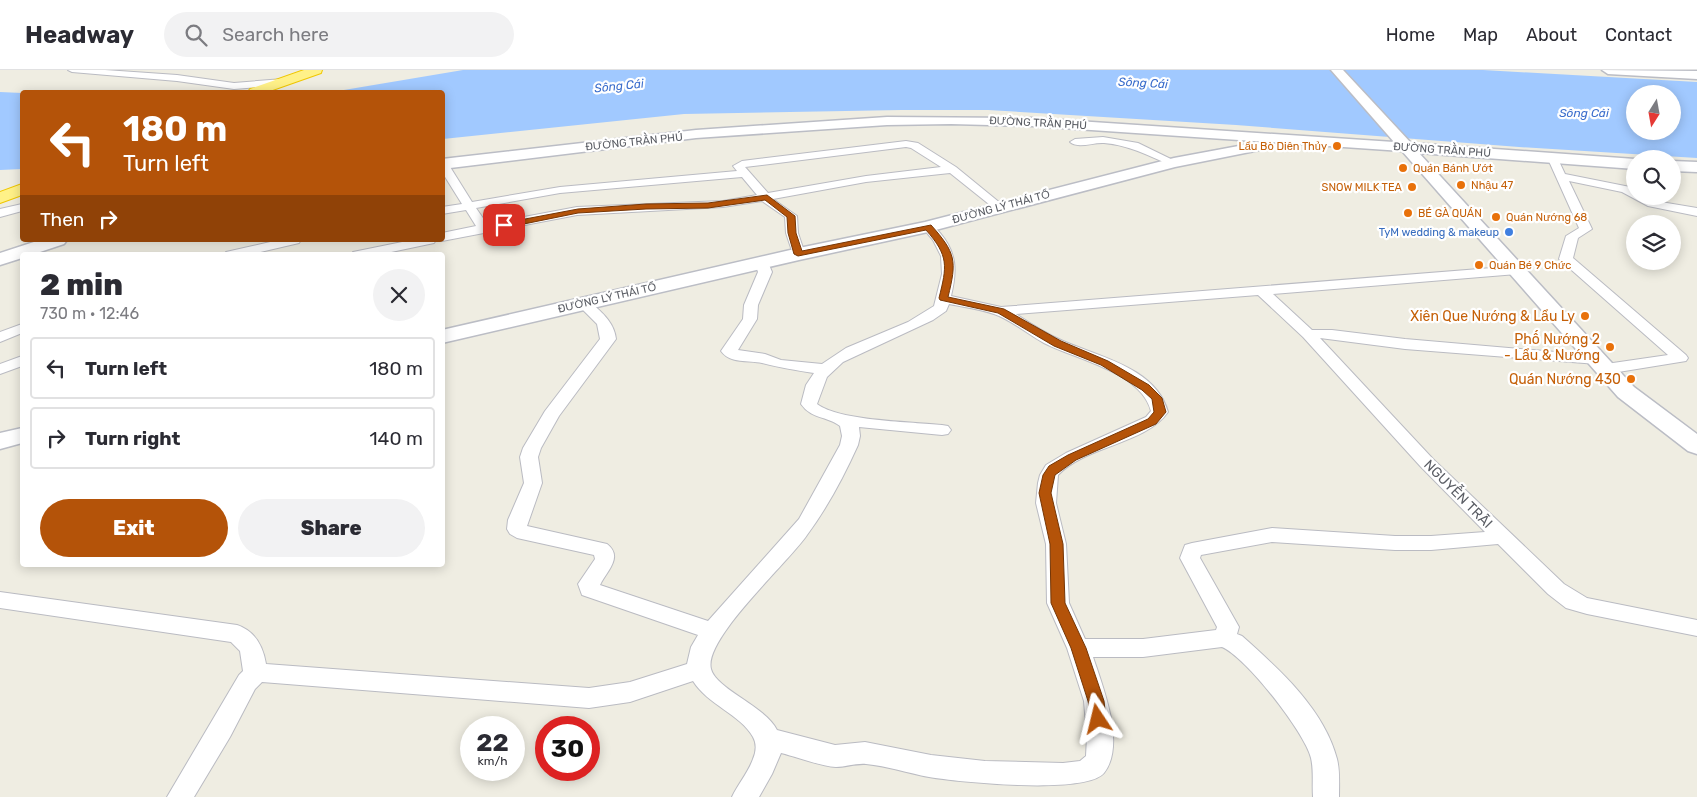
<!DOCTYPE html>
<html lang="en">
<head>
<meta charset="utf-8">
<style>
  :root { --surface:#fff; --page:#f2f2f3; --text:#2b2b33; --muted:#7c7c81; --line:#e1e1e2; --accent:#b45309 }
  body { margin:0; font-family:Rubik,sans-serif; background:var(--page); color:var(--text); height:100vh; display:flex; flex-direction:column; font-size:19px; white-space:nowrap }
  * { box-sizing:border-box; margin:0 }
  p { font-size:16px; color:var(--muted) }
  .icon { flex:none; width:28px; height:28px; fill:none; stroke:currentColor; stroke-width:2; stroke-linecap:round; stroke-linejoin:round }
  .map { position:relative; flex:1; overflow:hidden }
  .details { position:absolute; left:20px; top:182px; width:425px; height:315px; display:flex; flex-direction:column; background:var(--surface); border-radius:5px; box-shadow:0 2px 12px #0003 }
  .details>* { flex:none }
  .guide { position:absolute; left:20px; top:20px; width:425px; height:152px; border-radius:5px; box-shadow:0 2px 12px #0003; background:#b45309; color:#fff; overflow:hidden }
  .needle { width:32px; rotate:191deg }
  .buttons { position:absolute; left:1626px; top:15px; display:grid; gap:10px }
  .buttons a { display:grid; place-items:center; width:55px; height:55px; border-radius:50%; background:var(--surface); box-shadow:0 2px 12px #0003; font-size:25px }
  .speed { position:absolute; left:460px; top:646px; display:flex; gap:10px; font-size:25px; font-weight:700; text-align:center }
  .speed>* { display:grid; place-content:center; width:65px; height:65px; border-radius:50%; background:var(--surface); box-shadow:0 2px 12px #0003; line-height:1 }
  .speed small { font-size:12px; font-weight:400 }
  .speed .limit { border:8px solid #d22; background:#fff; color:#111 }
  .pin { position:absolute; display:grid; place-items:center; width:42px; height:42px; color:#fff; margin:-21px; border-radius:10px; box-shadow:0 2px 8px #0006 }
  .me { position:absolute; width:55px; margin:-28px; rotate:350deg; stroke-linejoin:round; filter:drop-shadow(0 0 4px #0008) }
  .turn { display:flex; align-items:center; gap:18px; height:105px; padding:0 20px; font-size:22px }
  .turn .icon { width:65px; height:65px; stroke-width:2.5 }
  .turn b { display:block; font-size:35px; line-height:42px }
  .then { display:flex; align-items:center; height:48px; padding:0 20px; background:#0003; gap:10px; font-size:19px }
  .round { display:grid; place-items:center; flex:none; width:52px; height:52px; border-radius:26px; background:var(--page) }
  .overview { display:flex; align-items:center; justify-content:space-between; height:85px; padding:0 20px }
  h1 { font-size:30px; font-weight:800; line-height:38px }
  .primary-button { display:flex; gap:10px; margin-top:auto; padding:10px 20px }
  .primary-button a { flex:1; height:58px; border-radius:30px; background:var(--accent); color:#fff; font-size:20px; font-weight:800; line-height:58px; text-align:center }
  .primary-button a+a { background:var(--page); color:var(--text) }
  ul { padding:0; list-style:none }
  li { display:flex; align-items:center; gap:15px; height:62px; margin:0 10px 8px; padding:0 10px; border:2px solid var(--line); border-radius:5px }
  li div { flex:1 }
  li b { display:block; font-size:19px }
  li em { font-style:normal }
  header { display:flex; align-items:center; gap:30px; box-sizing:border-box; height:70px; padding:0 25px; background:var(--surface); border-bottom:1px solid var(--line) }
  header strong { font-size:24px }
  nav { display:flex; gap:28px; margin-inline-start:auto; font-size:18px }
  .search { width:350px; height:45px; background:var(--page); display:flex; align-items:center; gap:12px; box-sizing:border-box; padding:0 18px; border-radius:28px; color:var(--muted); font-size:19px }
  .map>svg:first-child { display:block }
</style>
</head>
<body>
<header>
<strong>Headway</strong>
<div class="search"><svg class="icon" aria-label="search" viewBox="0 0 24 24"><circle cx="10" cy="10" r="6"/><path d="M15 15l6 6"/></svg>Search here</div>
<nav><a>Home</a><a>Map</a><a>About</a><a>Contact</a></nav>
</header>
<div class="map">
<svg width="1697" height="727" viewBox="0 0 1697 727">
  <rect width="100%" height="100%" fill="#efede2"/>
  <path fill="#a1c9ff" fill-rule="evenodd" d="M 463,0 L 1483,0 L 1697,12 L 1697,88 L 1519,77 L 1236,55 L 988,40 L 901,40 L 684,44 L 443,69 L 442,22 L 332,22 ZM 1635,24 L 1672,24 L 1672,61 L 1635,61 Z
    M 0,22 L 22,23 L 22,99 L 0,100 Z"/>
  <g fill="none" stroke-linecap="round" stroke-linejoin="round">
    <defs>
      <path id="street" d="M 68,0 L 105,0 L 177,5 L 234,13 L 283,9 L 287,12 L 283,15 L 234,19 L 177,11 L 72,2 Z
        M 1103,67 L 1138,73 L 1179,93 L 1174,96 L 1170,95 C 1148,85 1128,75 1104,73 C 1094,72 1078,79 1070,72 L 1075,69 Z
        M 906,71 L 918,73 L 956,97 L 1005,137 L 999,141 L 995,139 L 950,103 L 866,112 L 773,129 L 797,146 L 798,163 L 805,184 L 799,188 L 793,184 L 786,163 L 785,147 L 762,131 L 723,137 L 577,145 L 442,171 L 439,170 L 442,170 L 442,163 L 476,156 L 466,140 L 442,144 L 442,137 L 462,134 L 442,102 L 443,91 L 447,92 L 472,132 L 560,117 L 737,101 L 733,96 L 742,91 ZM 906,77 L 911,78 L 941,97 L 866,106 L 768,123 L 745,97 ZM 742,107 L 757,125 L 723,131 L 577,137 L 487,154 L 476,138 L 560,123 Z
        M 1553,86 L 1557,87 L 1565,104 L 1630,117 L 1635,120 L 1635,126 L 1646,126 L 1655,131 L 1697,138 L 1697,146 L 1648,136 L 1622,122 L 1569,111 L 1592,159 L 1578,168 L 1573,188 L 1686,285 L 1688,288 L 1686,291 L 1606,304 L 1600,302 L 1598,299 L 1600,296 L 1606,294 L 1668,285 L 1559,189 L 1566,166 L 1579,158 L 1548,89 Z
        M 22,134 L 22,141 L 0,147 L 0,139 Z
        M 928,153 C 934,155 936,159 940,163 C 957,183 957,201 951,226 L 1001,237 L 1517,196 L 1522,197 L 1524,200 L 1517,204 L 1273,224 L 1312,260 L 1332,260 L 1405,269 L 1603,286 L 1605,289 L 1603,292 L 1597,294 L 1405,279 L 1320,268 L 1433,389 L 1564,514 L 1587,528 L 1697,550 L 1697,566 L 1587,544 L 1566,538 L 1548,524 L 1498,474 L 1431,480 L 1395,480 L 1272,472 L 1201,485 L 1200,488 L 1239,557 L 1237,564 L 1242,566 C 1279,599 1324,639 1337,689 C 1340,701 1339,714 1339,727 L 1313,727 C 1312,714 1314,701 1311,688 C 1305,663 1246,587 1222,577 L 1143,587 L 1093,587 C 1103,617 1126,675 1104,703 C 1086,725 958,712 929,707 C 908,703 887,696 866,694 C 856,693 846,697 836,697 C 820,696 797,687 781,683 L 772,704 L 759,727 L 732,727 C 738,714 748,703 753,689 C 756,682 757,674 753,667 C 740,644 708,635 693,611 L 630,632 L 589,638 L 262,612 L 255,619 L 230,667 L 194,727 L 167,727 L 239,605 L 243,601 L 240,581 L 231,572 L 0,538 L 0,522 L 237,555 C 255,561 263,576 266,594 L 589,618 L 630,612 L 687,594 L 691,577 L 698,565 L 582,525 L 578,514 L 595,489 L 594,485 L 517,468 L 510,464 L 507,459 L 508,450 L 524,413 L 520,387 L 523,378 L 545,341 L 600,269 L 597,254 L 576,233 L 578,230 L 588,230 C 600,241 614,251 616,269 L 559,346 L 541,378 L 538,387 L 542,413 L 527,456 L 607,474 C 624,487 606,502 600,515 L 708,551 L 799,449 L 840,375 L 842,366 L 840,356 C 827,346 811,349 801,334 L 806,315 L 814,303 C 795,300 781,298 762,293 C 749,290 730,294 721,281 L 743,249 L 744,235 L 758,202 L 755,193 L 762,189 L 767,190 L 772,202 L 758,235 L 757,249 L 738,280 L 765,284 L 781,290 L 822,294 L 846,278 L 908,252 L 934,236 L 942,204 L 941,186 L 933,170 L 922,157 ZM 1258,225 L 1303,267 L 1421,397 L 1485,462 L 1431,466 L 1395,466 L 1272,458 L 1192,473 L 1185,475 L 1180,488 L 1217,557 L 1216,560 L 1143,569 L 1085,569 L 1069,533 L 1066,474 L 1056,433 L 1058,405 C 1085,376 1146,374 1168,342 C 1156,298 1100,287 1063,271 C 1047,264 1031,254 1016,244 ZM 949,234 C 964,237 980,239 994,244 C 1010,249 1029,265 1044,273 C 1077,290 1141,302 1151,341 L 1146,347 L 1066,383 L 1046,395 L 1040,405 L 1038,413 L 1036,433 L 1046,474 L 1047,533 L 1067,578 L 1084,631 L 1087,667 L 1086,686 L 1080,691 L 1063,693 L 985,691 L 931,685 L 865,672 L 835,675 L 777,660 C 765,636 716,619 711,599 C 703,569 789,492 807,465 C 827,438 844,406 858,375 L 860,366 L 859,357 L 942,365 L 948,364 L 951,360 L 948,356 L 942,355 C 913,352 839,351 817,334 L 827,307 L 843,292 L 933,250 L 946,241 Z
        M 279,170 L 301,170 L 299,173 L 247,185 L 225,185 L 226,182 Z
        M 412,170 L 436,170 L 434,173 L 377,185 L 352,185 L 353,182 Z
        M 22,254 L 22,263 L 0,272 L 0,262 Z
        M 22,286 L 22,296 L 0,304 L 0,294 Z"/>
      <path id="secondary" d="M 1331,0 L 1343,0 L 1411,73 L 1635,89 L 1635,99 L 1419,83 L 1634,317 L 1697,364 L 1697,384 L 1688,381 L 1618,327 L 1402,81 L 1032,56 L 951,54 L 887,55 L 696,68 L 442,99 L 442,89 L 696,60 L 887,47 L 1032,48 L 1394,72 Z
        M 1602,0 L 1697,1 L 1697,9 L 1608,4 Z
        M 1260,72 L 1265,73 L 1267,76 L 1265,79 L 1175,97 L 928,162 L 799,190 L 442,273 L 442,260 L 799,178 L 925,152 L 1174,88 Z
        M 1672,91 L 1697,92 L 1697,102 L 1672,101 Z
        M 40,170 L 67,170 L 64,174 L 31,185 L 22,185 L 22,188 L 0,195 L 0,183 Z
        M 22,358 L 22,373 L 0,379 L 0,363 Z"/>
      <path id="highway" d="M 304,0 L 322,0 L 321,3 L 267,22 L 248,22 L 250,19 Z
        M 22,114 L 22,125 L 0,133 L 0,122 Z"/>
    </defs>
    <use href="#street" stroke="#babbc2" stroke-width="2"/>
    <use href="#secondary" stroke="#bbbdc5" stroke-width="3"/>
    <use href="#highway" stroke="#f0c700" stroke-width="2"/>
    <use href="#street" fill="#fff" fill-rule="evenodd"/>
    <use href="#secondary" fill="#fff" fill-rule="evenodd"/>
    <use href="#highway" fill="#fff188" fill-rule="evenodd"/>
  </g>
  <path fill="#b45309" stroke="#753606" d="M 767,125 L 795,146 L 796,163 L 802,181 L 931,155 C 956,183 957,191 948,227 L 1004,239 L 1061,271 L 1108,291 L 1149,315 L 1162,328 L 1166,342 L 1156,354 L 1076,390 L 1055,405 L 1051,423 L 1063,474 L 1065,533 L 1086,578 L 1104,631 L 1106,649 L 1104,654 L 1098,656 L 1093,654 L 1088,631 L 1071,578 L 1051,533 L 1050,474 L 1039,423 L 1043,405 L 1049,396 L 1068,385 L 1148,349 L 1154,342 L 1152,329 L 1142,320 L 1101,295 L 1054,276 L 998,243 L 940,230 L 939,228 C 947,196 949,186 926,160 L 798,186 L 794,184 L 788,163 L 787,147 L 765,130 L 708,138 L 646,139 L 578,143 L 504,158 L 500,155 L 504,153 L 578,139 L 646,134 L 708,133 Z"/>
  <g fill="#e8710a" stroke="#fff" stroke-width="2">
    <circle cx="1337" cy="76" r="5"/>
    <circle cx="1403" cy="98" r="5"/>
    <circle cx="1461" cy="115" r="5"/>
    <circle cx="1412" cy="117" r="5"/>
    <circle cx="1408" cy="143" r="5"/>
    <circle cx="1496" cy="147" r="5"/>
    <circle cx="1479" cy="195" r="5"/>
    <circle cx="1585" cy="246" r="5"/>
    <circle cx="1610" cy="277" r="5"/>
    <circle cx="1631" cy="309" r="5"/>
  </g>
  <circle fill="#3f7fe0" stroke="#fff" stroke-width="2" cx="1509" cy="162" r="5"/>
  <g text-anchor="middle" dominant-baseline="central" stroke-width="4.5" stroke-linejoin="round" paint-order="stroke">
    <g font-size="11" fill="#5a5d64" stroke="#fff">
      <text transform="translate(1038 53) rotate(3)">ĐƯỜNG TRẦN PHÚ</text>
      <text transform="translate(634 72) rotate(-6)">ĐƯỜNG TRẦN PHÚ</text>
      <text transform="translate(1442 80) rotate(4)">ĐƯỜNG TRẦN PHÚ</text>
      <text transform="translate(1001 137) rotate(-15)">ĐƯỜNG LÝ THÁI TỔ</text>
      <text transform="translate(607 228) rotate(-13)">ĐƯỜNG LÝ THÁI TỔ</text>
    </g>
    <g font-size="11" fill="#c56008" stroke="#fff" text-anchor="start">
      <text x="1327" y="76" text-anchor="end">Lẩu Bò Diên Thủy</text>
      <text x="1413" y="98">Quán Bánh Ướt</text>
      <text x="1471" y="115">Nhậu 47</text>
      <text x="1402" y="117" text-anchor="end">SNOW MILK TEA</text>
      <text x="1418" y="143">BÉ GÀ QUÁN</text>
      <text x="1506" y="147">Quán Nướng 68</text>
      <text x="1489" y="195">Quán Bé 9 Chức</text>
    </g>
    <g font-size="11" fill="#366cbe" stroke="#fff" text-anchor="end">
      <text x="1499" y="162">TyM wedding &amp; makeup</text>
    </g>
    <g font-size="12" font-style="italic" fill="#3a6dcc" stroke="#fff">
      <text transform="translate(1143 13) rotate(3)">Sông Cái</text>
      <text transform="translate(619 16) rotate(-6)">Sông Cái</text>
      <text x="1584" y="43">Sông Cái</text>
    </g>
    <g font-size="14" fill="#c56008" stroke="#fff" text-anchor="end">
      <text x="1575" y="246">Xiên Que Nướng &amp; Lẩu Ly</text>
      <text x="1600" y="269">Phố Nướng 2<tspan x="1600" dy="16">- Lẩu &amp; Nướng</tspan></text>
      <text x="1621" y="309">Quán Nướng 430</text>
    </g>
    <g font-size="14" fill="#5a5d64" stroke="#fff">
      <text transform="translate(1458 424) rotate(45)">NGUYỄN TRÃI</text>
    </g>
  </g>
</svg>
<div class="buttons">
<a><svg class="needle" viewBox="-14 -14 28 28"><path d="M0-13l5 13h-10z" fill="#e53935"/><path d="M0 13l5-13h-10z" fill="#7c7c81"/></svg></a>
<a><svg class="icon" aria-label="search" viewBox="0 0 24 24"><circle cx="10" cy="10" r="6"/><path d="M15 15l6 6"/></svg></a>
<a><svg class="icon" aria-label="layers" viewBox="0 0 24 24"><path d="M12 4l9 5-9 5-9-5zM3 14l9 5 9-5"/></svg></a>
</div>
<div class="speed"><div>22<small>km/h</small></div><div class="limit">30</div></div>
<div class="pin" style="left:504px;top:155px;background:#d93025"><svg class="icon" aria-label="arrive" viewBox="0 0 24 24"><path d="M6 21V4h12l-3 4 3 4H6"/></svg></div>
<svg class="me" style="left:1098px;top:649px" viewBox="-20 -20 40 40"><path d="M0-17L14 15 0 8-14 15z" fill="#b45309" stroke="#fff" stroke-width="4"/></svg>
<div class="guide">
<div class="turn"><svg class="icon" aria-label="left" viewBox="0 0 24 24"><path d="M17 20v-9H6M10 6l-5 5 5 5"/></svg><div><b>180 m</b>Turn left</div></div>
<div class="then">Then<svg class="icon" aria-label="right" viewBox="0 0 24 24"><path d="M7 20v-9h11M14 6l5 5-5 5"/></svg></div>
</div>
<section class="details">
<div class="overview"><div><h1>2 min</h1><p>730 m · 12:46</p></div><a class="round"><svg class="icon" aria-label="close" viewBox="0 0 24 24"><path d="M6 6l12 12M18 6L6 18"/></svg></a></div>
<ul>
<li><svg class="icon" aria-label="left" viewBox="0 0 24 24"><path d="M17 20v-9H6M10 6l-5 5 5 5"/></svg><div><b>Turn left</b></div><em>180 m</em></li>
<li><svg class="icon" aria-label="right" viewBox="0 0 24 24"><path d="M7 20v-9h11M14 6l5 5-5 5"/></svg><div><b>Turn right</b></div><em>140 m</em></li>
</ul>
<div class="primary-button"><a>Exit</a><a>Share</a></div>
</section>
</div>
</body>
</html>
